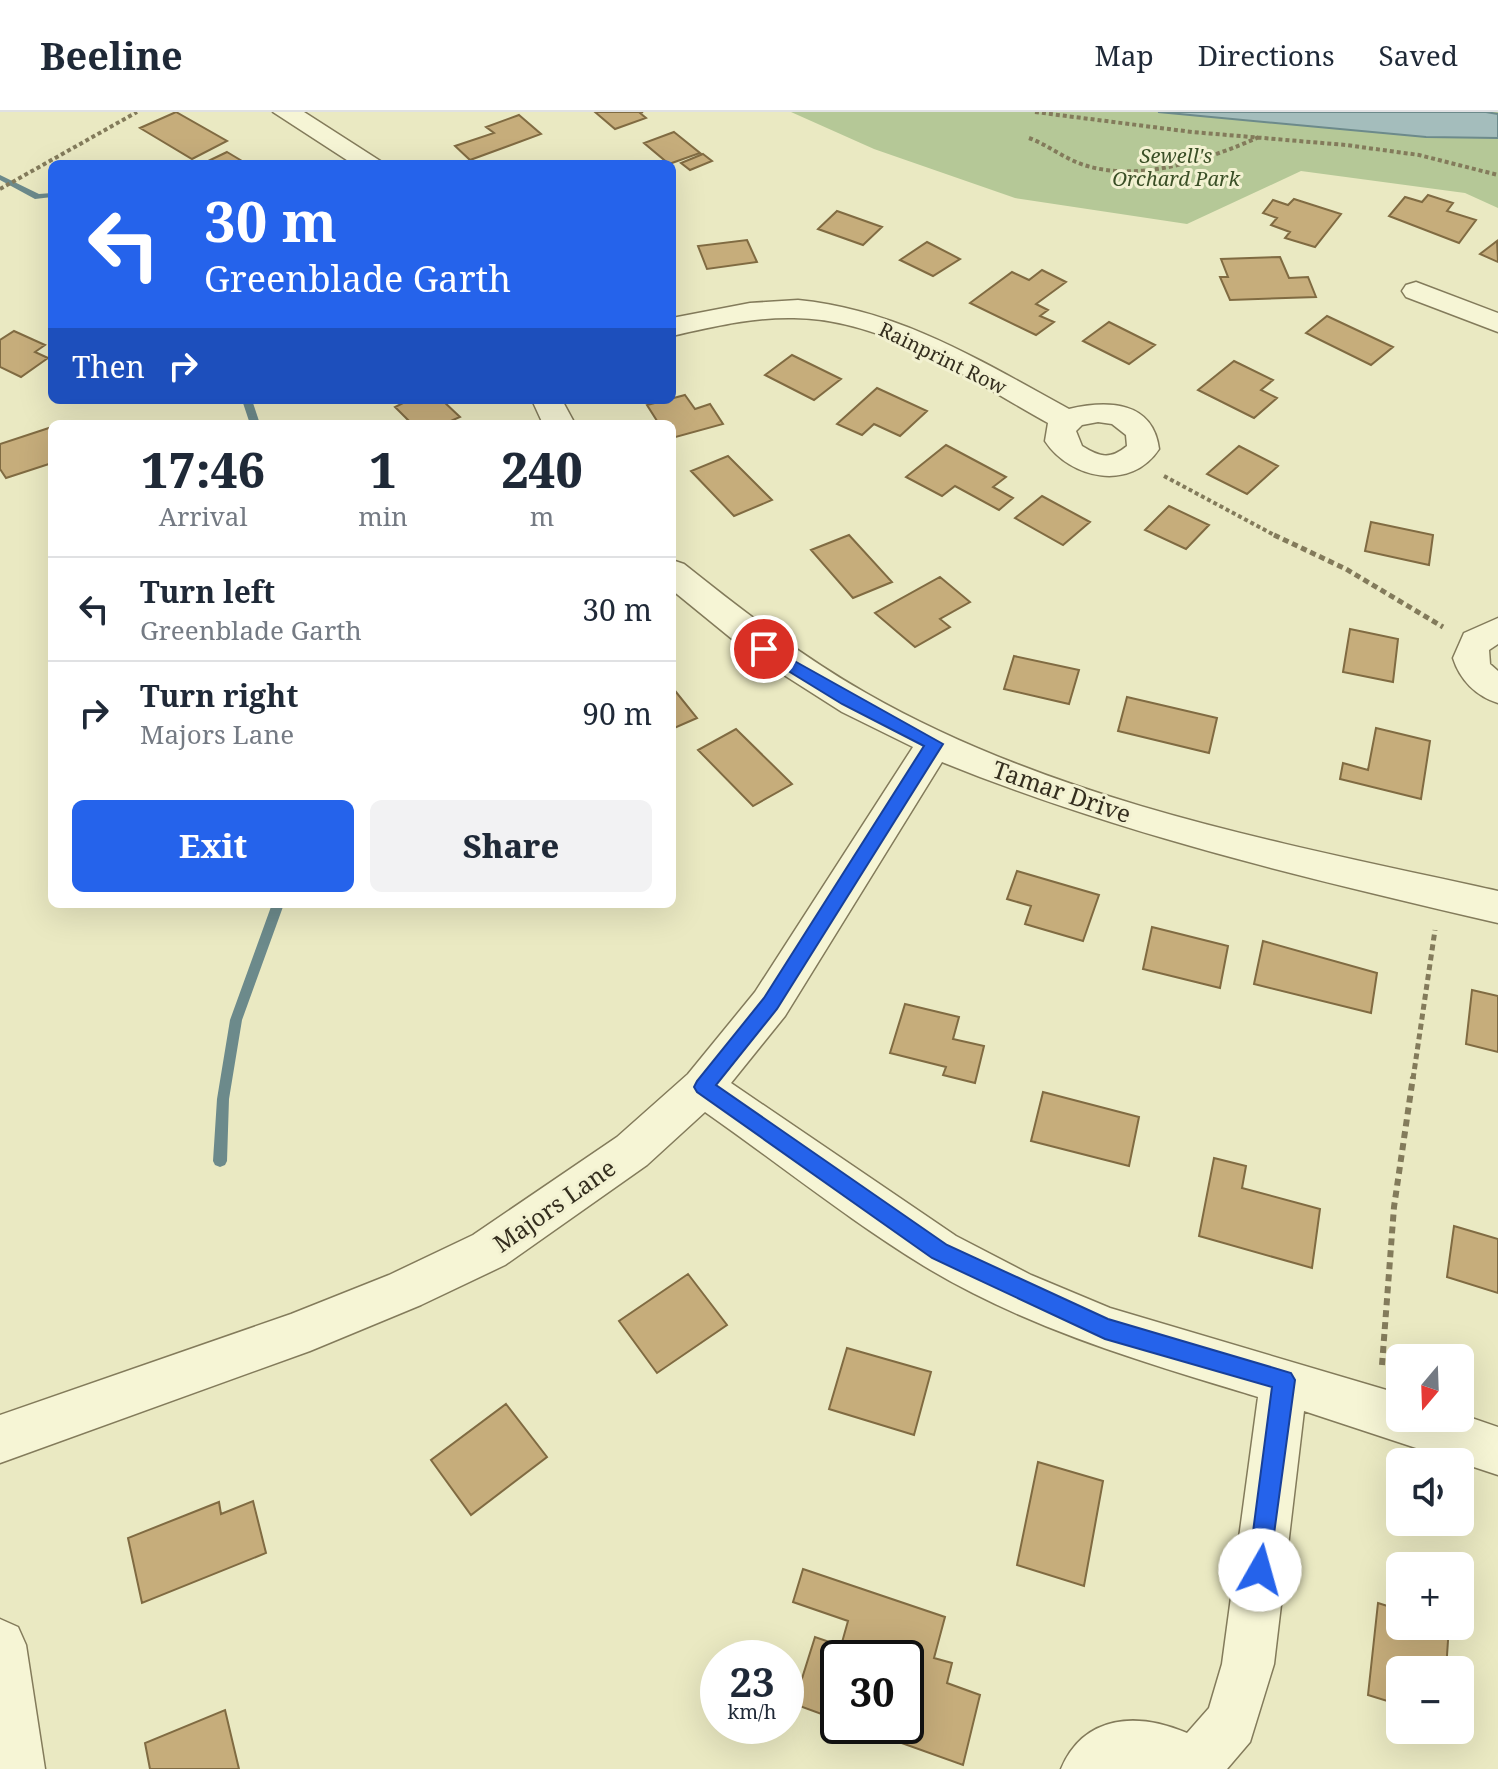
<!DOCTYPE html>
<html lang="en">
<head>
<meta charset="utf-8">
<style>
  :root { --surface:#fff; --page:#f2f2f3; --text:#1f2937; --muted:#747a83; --line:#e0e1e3; --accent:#2563eb }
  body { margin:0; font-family:"Noto Serif",serif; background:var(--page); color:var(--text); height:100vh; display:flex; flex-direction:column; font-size:30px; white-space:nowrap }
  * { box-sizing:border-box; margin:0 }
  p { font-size:26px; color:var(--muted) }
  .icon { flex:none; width:44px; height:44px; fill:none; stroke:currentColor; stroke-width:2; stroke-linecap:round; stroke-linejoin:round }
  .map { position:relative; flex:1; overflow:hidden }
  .side { position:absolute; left:48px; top:308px; width:628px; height:488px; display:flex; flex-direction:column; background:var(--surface); border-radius:12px; box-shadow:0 8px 32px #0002 }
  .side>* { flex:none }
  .guide { position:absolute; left:48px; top:48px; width:628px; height:244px; border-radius:12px; box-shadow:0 8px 32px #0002; background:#2563eb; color:#fff; overflow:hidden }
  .needle { width:52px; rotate:199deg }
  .fabs { position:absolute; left:1386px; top:1232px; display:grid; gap:16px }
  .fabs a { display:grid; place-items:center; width:88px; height:88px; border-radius:12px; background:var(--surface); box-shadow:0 8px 32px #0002; font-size:40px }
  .speed { position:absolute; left:700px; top:1528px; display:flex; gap:16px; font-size:40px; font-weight:700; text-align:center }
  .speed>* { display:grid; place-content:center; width:104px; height:104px; border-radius:50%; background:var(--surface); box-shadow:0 8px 32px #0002; line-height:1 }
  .speed small { font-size:20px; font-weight:400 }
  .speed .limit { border:4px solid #111; border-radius:12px; background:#fff; color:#111 }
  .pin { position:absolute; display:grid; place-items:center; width:68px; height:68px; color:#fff; margin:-34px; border:4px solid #fff; border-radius:50%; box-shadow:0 2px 8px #0007 }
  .me { position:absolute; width:88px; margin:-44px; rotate:7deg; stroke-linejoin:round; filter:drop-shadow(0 0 6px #0008) }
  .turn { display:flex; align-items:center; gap:28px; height:168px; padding:0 24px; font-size:36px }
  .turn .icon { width:104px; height:104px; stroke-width:2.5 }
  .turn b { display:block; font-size:56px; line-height:68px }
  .then { display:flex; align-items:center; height:76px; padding:0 24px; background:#0003; gap:16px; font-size:30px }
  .eta { display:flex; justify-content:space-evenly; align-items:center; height:136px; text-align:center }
  .eta b { font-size:48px; font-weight:800; line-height:56px }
  .primary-button { display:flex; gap:16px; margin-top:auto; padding:16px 24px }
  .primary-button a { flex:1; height:92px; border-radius:12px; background:var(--accent); color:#fff; font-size:32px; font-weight:800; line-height:92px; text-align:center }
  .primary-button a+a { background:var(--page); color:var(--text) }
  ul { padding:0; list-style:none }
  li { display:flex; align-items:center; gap:24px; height:104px; padding:0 24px; border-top:2px solid var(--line) }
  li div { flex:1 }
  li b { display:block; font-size:30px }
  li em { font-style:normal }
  header { display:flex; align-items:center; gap:48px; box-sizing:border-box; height:112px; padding:0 40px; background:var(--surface); border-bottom:2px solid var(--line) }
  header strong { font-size:38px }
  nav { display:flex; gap:44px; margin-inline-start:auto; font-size:28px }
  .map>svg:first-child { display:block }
</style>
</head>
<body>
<header>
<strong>Beeline</strong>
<nav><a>Map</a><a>Directions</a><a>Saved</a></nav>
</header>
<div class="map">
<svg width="1498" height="1657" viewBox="0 0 1498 1657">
  <rect width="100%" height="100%" fill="#eae9c2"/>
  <path fill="#b5c897" d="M 791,0 L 1498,0 L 1498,96 L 1465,81 L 1301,59 L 1187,112 L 1015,86 L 874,37 Z"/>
  <path fill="#a4bdbc" stroke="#6c8a8b" stroke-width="2" d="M 1158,0 L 1486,0 L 1498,2 L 1498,26 L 1426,25 Z"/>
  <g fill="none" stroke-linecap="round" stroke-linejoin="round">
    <path fill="#6c8a8b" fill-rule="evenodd" d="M 0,63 L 39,82 L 52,81 L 52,85 L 35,87 L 0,68 Z
      M 242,288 L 252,288 L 260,312 L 250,312 Z
      M 272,792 L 284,792 L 242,908 L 229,987 L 227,1049 L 225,1053 L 220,1055 L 215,1053 L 213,1049 L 217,987 L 230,908 Z"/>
  </g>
  <path fill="#c6ad7b" stroke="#806b42" stroke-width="2" d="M 176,0 L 227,29 L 192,47 L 140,16 Z
    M 595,0 L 643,0 L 640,1 L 646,6 L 615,17 Z
    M 519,3 L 541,22 L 470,48 L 455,34 L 494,21 L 486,15 Z
    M 674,20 L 700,41 L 669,52 L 644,31 Z
    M 227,40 L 247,52 L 202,52 Z
    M 703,42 L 712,49 L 690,58 L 681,51 Z
    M 1428,83 L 1453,91 L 1447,99 L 1476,108 L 1459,131 L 1389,104 L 1405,85 L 1422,90 Z
    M 1294,87 L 1341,102 L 1315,135 L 1285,126 L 1290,120 L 1271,113 L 1277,106 L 1263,101 L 1273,88 L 1288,93 Z
    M 837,99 L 882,115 L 863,133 L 818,117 Z
    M 747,128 L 757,150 L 707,157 L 698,134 Z
    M 1497,129 L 1498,150 L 1480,142 Z
    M 927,130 L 960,147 L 933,164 L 900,148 Z
    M 1280,145 L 1289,166 L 1308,165 L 1316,185 L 1230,188 L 1220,165 L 1228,165 L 1221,147 Z
    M 1042,158 L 1066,170 L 1036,192 L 1048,198 L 1040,204 L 1054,210 L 1036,223 L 970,191 L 1012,160 L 1029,168 Z
    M 1327,204 L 1393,235 L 1371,253 L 1306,221 Z
    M 1109,210 L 1155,233 L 1129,252 L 1083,229 Z
    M 14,219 L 45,233 L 35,240 L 48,246 L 21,265 L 0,255 L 0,228 Z
    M 792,243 L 841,267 L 814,288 L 765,263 Z
    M 1234,249 L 1273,268 L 1261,278 L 1277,286 L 1254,306 L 1198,278 Z
    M 877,276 L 927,299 L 900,324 L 874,312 L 862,323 L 837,312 Z
    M 685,283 L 695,297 L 710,292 L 723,312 L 672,326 L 672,312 L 659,312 L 647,293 Z
    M 409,288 L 442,288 L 460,305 L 444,312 L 398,312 L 408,308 L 395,295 Z
    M 52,315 L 52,351 L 6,366 L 0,357 L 0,332 Z
    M 946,333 L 1006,365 L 993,375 L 1013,386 L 999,398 L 955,374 L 942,384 L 906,365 Z
    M 1239,334 L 1278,354 L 1247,382 L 1207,362 Z
    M 728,344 L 772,388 L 734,404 L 691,359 Z
    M 1042,384 L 1090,410 L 1063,433 L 1015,406 Z
    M 1169,394 L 1209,413 L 1186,437 L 1145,418 Z
    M 1371,410 L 1433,423 L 1429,453 L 1365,439 Z
    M 849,423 L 892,470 L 853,486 L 811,438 Z
    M 940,465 L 970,490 L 940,507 L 950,515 L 915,535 L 875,501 Z
    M 1350,517 L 1398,527 L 1393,570 L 1343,560 Z
    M 1014,544 L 1079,558 L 1069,592 L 1004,577 Z
    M 672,575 L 697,606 L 672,617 Z
    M 1127,585 L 1217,606 L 1209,641 L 1118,619 Z
    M 1376,616 L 1430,629 L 1421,687 L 1340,667 L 1343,651 L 1368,658 Z
    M 736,617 L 792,672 L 753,694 L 698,638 Z
    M 1017,759 L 1099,783 L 1083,829 L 1025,812 L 1031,794 L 1007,787 Z
    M 1152,815 L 1228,834 L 1220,876 L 1143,857 Z
    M 1263,829 L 1377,861 L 1371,901 L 1254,872 Z
    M 1472,878 L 1498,884 L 1498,940 L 1466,932 Z
    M 905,892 L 959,905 L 953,927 L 984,934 L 975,971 L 943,963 L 946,955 L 890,941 Z
    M 1043,980 L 1139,1005 L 1129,1054 L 1031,1029 Z
    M 1214,1046 L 1246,1054 L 1242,1076 L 1320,1097 L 1312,1156 L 1199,1124 Z
    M 1454,1114 L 1498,1127 L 1498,1181 L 1447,1165 Z
    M 688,1162 L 727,1213 L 657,1261 L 619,1209 Z
    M 847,1236 L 931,1260 L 914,1323 L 829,1297 Z
    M 506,1292 L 547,1345 L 471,1403 L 431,1348 Z
    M 1038,1350 L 1103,1369 L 1084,1474 L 1017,1453 Z
    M 253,1389 L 266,1441 L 142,1491 L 128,1426 L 219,1390 L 221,1402 Z
    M 803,1457 L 945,1505 L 934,1546 L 952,1551 L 947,1571 L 980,1583 L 963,1653 L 854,1614 L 906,1614 L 906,1546 L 838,1546 L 838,1608 L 794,1592 L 815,1525 L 841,1534 L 848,1509 L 793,1490 Z
    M 1378,1491 L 1400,1498 L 1400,1514 L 1449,1514 L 1446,1558 L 1400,1558 L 1400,1593 L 1368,1583 Z
    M 225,1598 L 239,1657 L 150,1657 L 145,1631 Z"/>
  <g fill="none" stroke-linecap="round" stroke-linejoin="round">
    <defs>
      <path id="street" d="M 273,0 L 304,0 L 385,52 L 353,52 Z
        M 1416,170 L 1498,201 L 1498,220 L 1406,185 L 1402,179 L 1406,173 Z
        M 798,188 C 900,198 981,249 1069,297 C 1108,288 1153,289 1159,337 C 1131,380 1070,367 1045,329 L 1048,311 C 970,268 887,207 794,206 C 753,205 712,215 672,224 L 672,206 L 750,191 ZM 1098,310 L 1112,312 L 1126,323 L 1127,334 C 1110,348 1100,345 1082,334 L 1076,319 L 1082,313 Z
        M 532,288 L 562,288 L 575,312 L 543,312 Z
        M 672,448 L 684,452 C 743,499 801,544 866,581 C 1058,691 1285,732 1498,779 L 1498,811 C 1309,767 1122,723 942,650 L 785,904 L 731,971 L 956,1124 L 1031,1163 L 1110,1196 L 1400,1282 L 1400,1306 L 1460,1306 L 1460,1302 L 1498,1315 L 1498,1363 L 1304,1299 L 1274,1552 L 1250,1630 L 1227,1657 L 1061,1657 C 1084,1602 1138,1600 1187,1621 L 1209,1596 L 1222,1552 L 1258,1285 C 1143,1250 1028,1217 924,1154 C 849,1108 778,1051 705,1000 L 647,1053 L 505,1153 L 421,1193 L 310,1239 L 0,1351 L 0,1303 L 291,1202 L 389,1163 L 473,1123 L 617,1025 L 688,962 L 755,880 L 913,635 L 842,600 L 748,540 L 672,478 Z
        M 1498,506 L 1498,532 L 1489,538 L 1490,552 L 1498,559 L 1498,591 C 1476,584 1460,568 1453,546 L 1464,521 Z
        M 0,1507 L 18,1515 L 26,1533 L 45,1657 L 0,1657 Z"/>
    </defs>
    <use href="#street" stroke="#837b5b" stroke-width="3"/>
    <path stroke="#837b5b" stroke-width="4" stroke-dasharray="4 3" stroke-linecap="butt" d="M 1035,0 L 1192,20 L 1346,33 L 1419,43 L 1498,63
      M 1029,26 C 1048,33 1065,47 1084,53 C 1138,71 1210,47 1259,25
      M 0,77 L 137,0
      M 1164,364 L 1278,425"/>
    <path stroke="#837b5b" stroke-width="5" stroke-dasharray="6 4" stroke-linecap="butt" d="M 1274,423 L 1346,457 L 1443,515
      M 1413,967 L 1435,818"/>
    <path stroke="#837b5b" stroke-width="6" stroke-dasharray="7 5" stroke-linecap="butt" d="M 1382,1253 L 1394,1095 L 1413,965"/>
    <use href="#street" fill="#f6f5d5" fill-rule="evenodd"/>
  </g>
  <path fill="#2563eb" stroke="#184099" stroke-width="2" d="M 764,532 L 943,632 L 777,897 L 716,973 L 947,1133 L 1108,1207 L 1291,1261 L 1295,1268 L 1268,1466 L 1260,1469 L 1251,1466 L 1248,1458 L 1272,1275 L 1105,1227 L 932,1146 L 697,980 L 694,975 L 697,969 L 764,886 L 924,634 L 842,592 L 759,541 L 759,533 Z"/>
  <g text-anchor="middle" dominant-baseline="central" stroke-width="6" stroke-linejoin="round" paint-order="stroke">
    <g font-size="20" font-style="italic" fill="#3a4f26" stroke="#f2f1d1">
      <text x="1176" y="43">Sewell's<tspan x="1176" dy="23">Orchard Park</tspan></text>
    </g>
    <g font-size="20" fill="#342e1e" stroke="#f2f1d1">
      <text transform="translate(943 246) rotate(26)">Rainprint Row</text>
    </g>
    <g font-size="24" fill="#342e1e" stroke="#f2f1d1">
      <text transform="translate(1062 679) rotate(19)">Tamar Drive</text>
      <text transform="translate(554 1093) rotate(-35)">Majors Lane</text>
    </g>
  </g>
</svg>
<div class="fabs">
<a><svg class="needle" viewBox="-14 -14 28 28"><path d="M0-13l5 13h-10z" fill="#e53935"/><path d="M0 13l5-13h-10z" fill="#747a83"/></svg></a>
<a><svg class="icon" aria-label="sound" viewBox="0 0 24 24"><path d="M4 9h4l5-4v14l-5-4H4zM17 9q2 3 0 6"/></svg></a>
<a>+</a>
<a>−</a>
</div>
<div class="speed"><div>23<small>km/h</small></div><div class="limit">30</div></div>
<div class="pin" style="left:764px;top:537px;background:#d93025"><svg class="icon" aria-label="arrive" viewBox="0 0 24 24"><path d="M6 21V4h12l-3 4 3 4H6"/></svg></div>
<svg class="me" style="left:1260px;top:1458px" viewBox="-20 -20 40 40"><circle r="19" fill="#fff"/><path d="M0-13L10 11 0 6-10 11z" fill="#2563eb"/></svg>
<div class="guide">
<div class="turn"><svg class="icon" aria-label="left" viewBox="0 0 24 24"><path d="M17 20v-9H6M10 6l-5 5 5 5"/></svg><div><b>30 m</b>Greenblade Garth</div></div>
<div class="then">Then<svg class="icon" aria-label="right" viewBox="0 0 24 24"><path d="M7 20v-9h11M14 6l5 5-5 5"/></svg></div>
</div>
<section class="side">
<div class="eta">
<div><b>17:46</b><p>Arrival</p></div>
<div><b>1</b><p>min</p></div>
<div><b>240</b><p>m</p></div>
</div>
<ul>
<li><svg class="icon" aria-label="left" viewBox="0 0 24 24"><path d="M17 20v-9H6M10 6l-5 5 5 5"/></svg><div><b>Turn left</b><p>Greenblade Garth</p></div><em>30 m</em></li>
<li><svg class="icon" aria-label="right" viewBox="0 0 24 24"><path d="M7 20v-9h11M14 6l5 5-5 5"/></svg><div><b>Turn right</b><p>Majors Lane</p></div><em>90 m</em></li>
</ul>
<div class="primary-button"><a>Exit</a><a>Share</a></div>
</section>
</div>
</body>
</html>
